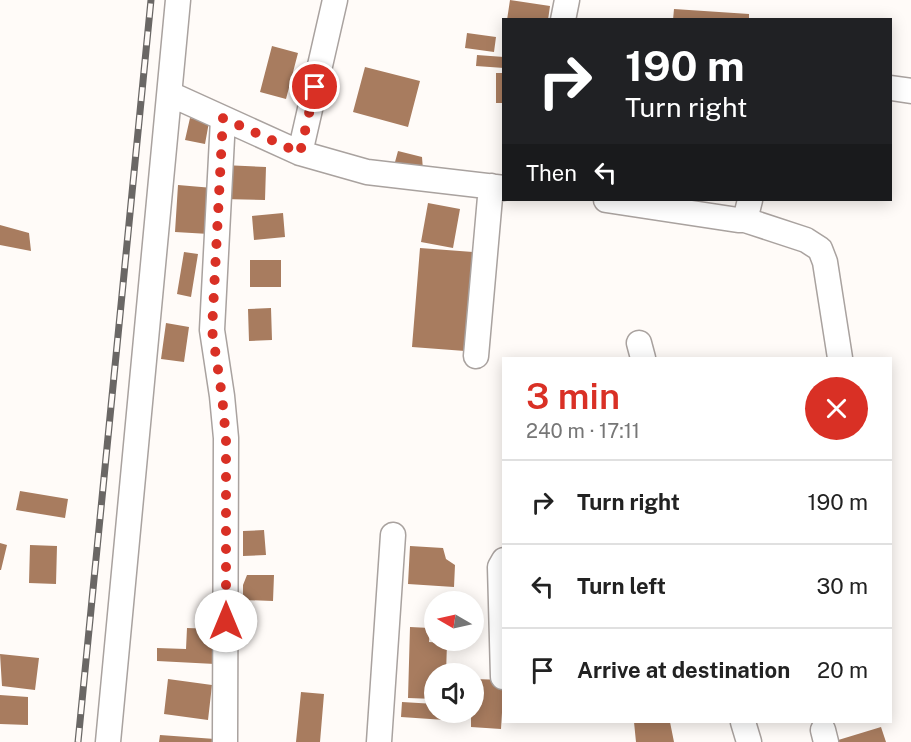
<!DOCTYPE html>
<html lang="en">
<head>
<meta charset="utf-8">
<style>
  :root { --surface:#fff; --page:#f6f6f6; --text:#222; --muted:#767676; --line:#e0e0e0; --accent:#d93025 }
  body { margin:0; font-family:"Public Sans",sans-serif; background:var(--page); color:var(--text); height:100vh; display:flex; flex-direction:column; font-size:22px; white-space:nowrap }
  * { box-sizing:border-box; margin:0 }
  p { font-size:20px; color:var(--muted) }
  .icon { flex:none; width:33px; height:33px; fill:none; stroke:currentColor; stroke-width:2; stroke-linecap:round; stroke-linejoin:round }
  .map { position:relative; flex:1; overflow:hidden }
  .drawer { position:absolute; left:502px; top:357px; width:390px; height:366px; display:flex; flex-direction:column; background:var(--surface); border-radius:0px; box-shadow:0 3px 15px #0003 }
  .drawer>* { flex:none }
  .top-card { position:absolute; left:502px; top:18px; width:390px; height:183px; border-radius:0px; box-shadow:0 3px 15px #0003; background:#202124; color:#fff; overflow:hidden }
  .needle { width:39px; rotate:279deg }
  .buttons { position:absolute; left:424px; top:591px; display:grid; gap:12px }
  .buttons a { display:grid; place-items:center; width:60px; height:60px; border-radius:50%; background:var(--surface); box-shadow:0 3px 15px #0003; font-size:30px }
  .pin { position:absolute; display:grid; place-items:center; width:51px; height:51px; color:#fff; margin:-26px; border:3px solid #fff; border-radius:50%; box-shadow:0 2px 6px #0007 }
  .me { position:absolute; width:66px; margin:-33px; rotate:0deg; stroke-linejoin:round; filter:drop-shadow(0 0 4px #0008) }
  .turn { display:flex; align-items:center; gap:21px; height:126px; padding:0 24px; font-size:27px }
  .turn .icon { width:78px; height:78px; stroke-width:2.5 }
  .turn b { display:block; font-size:42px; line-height:51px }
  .then { display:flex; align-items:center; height:57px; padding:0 24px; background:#0003; gap:12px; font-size:22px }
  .round { display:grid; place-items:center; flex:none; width:63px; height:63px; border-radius:32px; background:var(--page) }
  .headline { display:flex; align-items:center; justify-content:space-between; height:102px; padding:0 24px }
  h1 { font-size:36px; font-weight:600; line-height:45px; color:var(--accent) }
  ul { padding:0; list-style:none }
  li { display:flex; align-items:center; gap:18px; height:84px; padding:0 24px; border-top:2px solid var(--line) }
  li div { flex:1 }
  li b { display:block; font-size:22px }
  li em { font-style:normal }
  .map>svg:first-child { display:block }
</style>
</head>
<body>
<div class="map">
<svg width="911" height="742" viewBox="0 0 911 742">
  <rect width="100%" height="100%" fill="#fffbf8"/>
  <path fill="#a87c5f" d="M 510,0 L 550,6 L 548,20 L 507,20 Z
    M 674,9 L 749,14 L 749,20 L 673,20 Z
    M 467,33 L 496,37 L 494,52 L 465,48 Z
    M 272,46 L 298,53 L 286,99 L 260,92 Z
    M 477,55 L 504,57 L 504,68 L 476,66 Z
    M 365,67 L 420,81 L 408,127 L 353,112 Z
    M 496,73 L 504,73 L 504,103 L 496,103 Z
    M 190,118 L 209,122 L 205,144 L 185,140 Z
    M 398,151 L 422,157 L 423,170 L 395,162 Z
    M 223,165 L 266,167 L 265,200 L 222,199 Z
    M 178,185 L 213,188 L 209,234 L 175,232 Z
    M 428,203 L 460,209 L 453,248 L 421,242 Z
    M 283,213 L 285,237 L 254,240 L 252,216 Z
    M 0,225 L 29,233 L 31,251 L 0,245 Z
    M 420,248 L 473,252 L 465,351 L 412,347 Z
    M 184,252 L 198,254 L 191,297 L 177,294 Z
    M 250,260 L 281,260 L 281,287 L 250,287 Z
    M 271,308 L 272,340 L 249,341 L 248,309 Z
    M 166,323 L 189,327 L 184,362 L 161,359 Z
    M 20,491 L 68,499 L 65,518 L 16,510 Z
    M 264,530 L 266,555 L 243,556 L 243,531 Z
    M 0,543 L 7,545 L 1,570 L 0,570 Z
    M 30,545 L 57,546 L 56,584 L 29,583 Z
    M 410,546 L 443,548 L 446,559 L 455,565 L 454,587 L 408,584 Z
    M 247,575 L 274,575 L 273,601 L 243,600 L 243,585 Z
    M 410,627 L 430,628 L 429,642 L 447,643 L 446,674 L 435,674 L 435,699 L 408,698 Z
    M 187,628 L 216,629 L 215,664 L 157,661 L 157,648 L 186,649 Z
    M 0,654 L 39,658 L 35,690 L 2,686 Z
    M 168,679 L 212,685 L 208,720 L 164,714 Z
    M 474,679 L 504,680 L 501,729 L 471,727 L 471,712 L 474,712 Z
    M 301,692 L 324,694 L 320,742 L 296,742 Z
    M 0,695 L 28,697 L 28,725 L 0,724 Z
    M 402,702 L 435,704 L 435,712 L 446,712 L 445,720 L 401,717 Z
    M 634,722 L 670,722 L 674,742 L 636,742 Z
    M 881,727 L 886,742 L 835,742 L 835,741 Z
    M 160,735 L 215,739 L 215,742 L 159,742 Z"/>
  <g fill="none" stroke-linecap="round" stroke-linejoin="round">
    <defs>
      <path id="minor" d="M 563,20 L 567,0
        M 891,88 L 911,91
        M 170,94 L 300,153 L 367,172 L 504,188
        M 223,119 L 212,330 L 222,396 L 226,438 L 225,742
        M 300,153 L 335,0
        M 606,200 L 738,220 L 745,220 L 750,200
        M 745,220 L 806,240 L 820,249 L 825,262 L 840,358
        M 639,343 L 643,358
        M 476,356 L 491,186
        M 503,677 L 500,567 L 504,560
        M 743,722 L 749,742
        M 823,730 L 826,742
        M 108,742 L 178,0
        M 379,742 L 393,535"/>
    </defs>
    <use href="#minor" stroke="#a9a29f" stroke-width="27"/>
    <use href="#minor" stroke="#fff" stroke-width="24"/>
    <defs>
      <path id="rail" d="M 78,742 L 151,0"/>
    </defs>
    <use href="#rail" stroke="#6a6765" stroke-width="7"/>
    <use href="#rail" stroke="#fffbf8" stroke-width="4.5" stroke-dasharray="14" stroke-linecap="butt"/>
  </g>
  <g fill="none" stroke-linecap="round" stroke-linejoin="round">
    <path stroke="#d93025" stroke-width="10" stroke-dasharray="0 18" d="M 226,621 L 226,438 L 222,396 L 212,330 L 223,118 L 300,153 L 315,87"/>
  </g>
</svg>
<div class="buttons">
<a><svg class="needle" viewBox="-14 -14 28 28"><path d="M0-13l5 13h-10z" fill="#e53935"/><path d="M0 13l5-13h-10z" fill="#767676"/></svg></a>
<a><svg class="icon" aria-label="sound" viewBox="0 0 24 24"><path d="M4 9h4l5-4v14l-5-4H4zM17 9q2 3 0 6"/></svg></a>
</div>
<div class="pin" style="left:315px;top:87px;background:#d93025"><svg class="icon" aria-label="arrive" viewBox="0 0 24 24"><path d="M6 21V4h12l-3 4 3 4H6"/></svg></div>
<svg class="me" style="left:226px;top:621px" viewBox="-20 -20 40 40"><circle r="19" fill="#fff"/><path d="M0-13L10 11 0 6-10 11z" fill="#d93025"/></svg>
<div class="top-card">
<div class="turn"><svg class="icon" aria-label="right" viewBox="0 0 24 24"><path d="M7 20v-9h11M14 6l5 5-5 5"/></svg><div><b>190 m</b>Turn right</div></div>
<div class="then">Then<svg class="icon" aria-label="left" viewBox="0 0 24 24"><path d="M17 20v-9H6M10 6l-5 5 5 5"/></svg></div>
</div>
<section class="drawer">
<div class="headline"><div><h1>3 min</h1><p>240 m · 17:11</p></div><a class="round" style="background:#d93025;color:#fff"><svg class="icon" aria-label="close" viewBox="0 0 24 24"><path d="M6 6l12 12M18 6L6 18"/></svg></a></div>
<ul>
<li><svg class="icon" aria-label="right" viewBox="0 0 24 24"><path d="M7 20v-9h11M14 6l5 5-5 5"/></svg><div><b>Turn right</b></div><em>190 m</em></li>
<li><svg class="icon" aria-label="left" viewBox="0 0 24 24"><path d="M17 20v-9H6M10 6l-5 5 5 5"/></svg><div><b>Turn left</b></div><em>30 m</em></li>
<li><svg class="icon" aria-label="arrive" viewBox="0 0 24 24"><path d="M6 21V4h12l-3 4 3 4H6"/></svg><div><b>Arrive at destination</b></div><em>20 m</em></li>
</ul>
</section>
</div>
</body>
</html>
